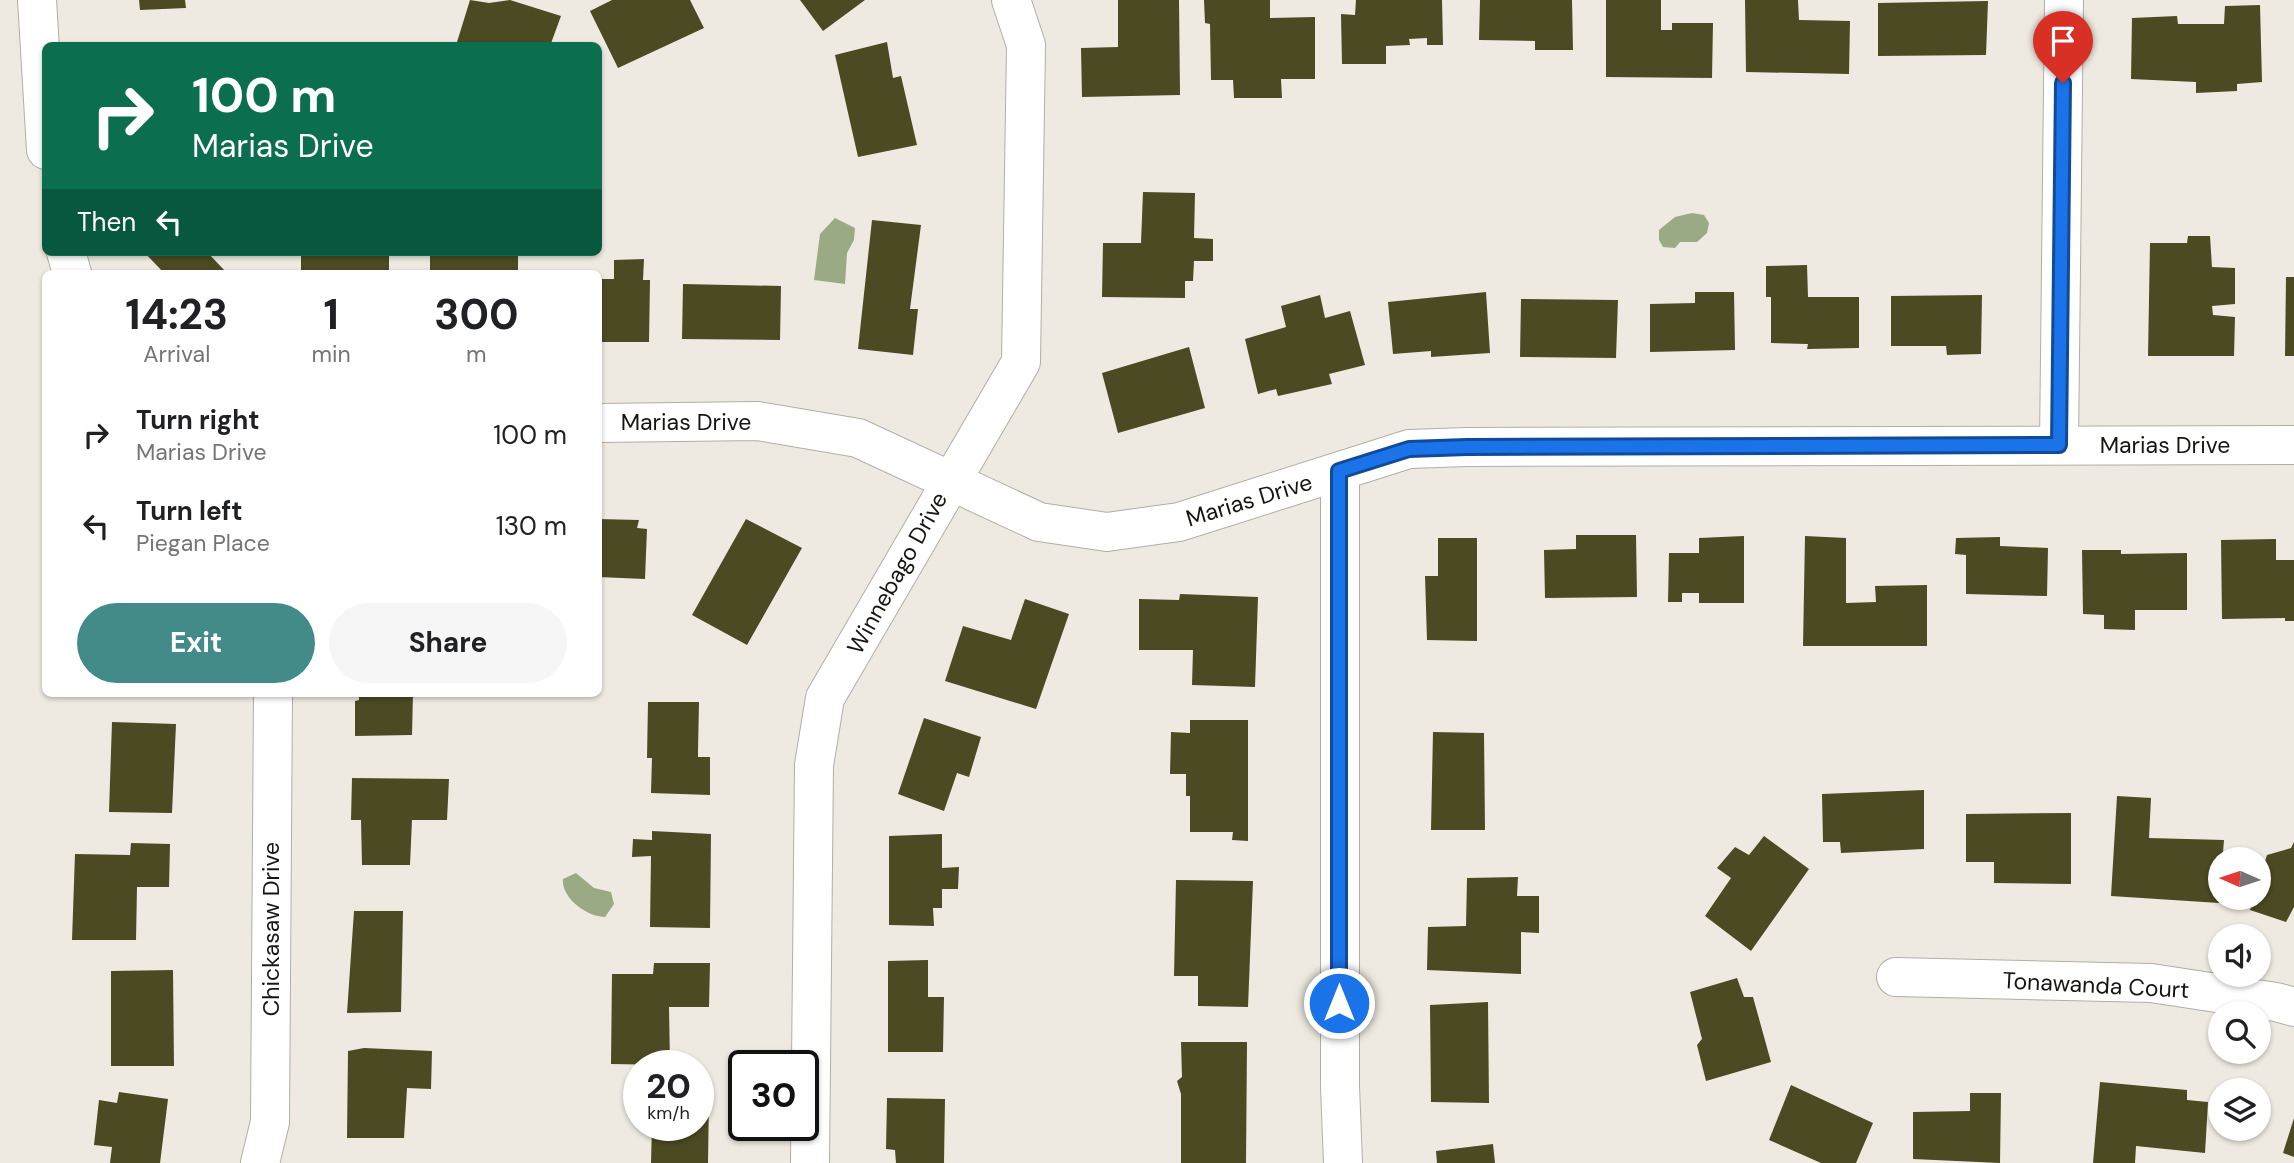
<!DOCTYPE html>
<html lang="en">
<head>
<meta charset="utf-8">
<style>
  :root { --surface:#fff; --page:#f6f6f6; --text:#202124; --muted:#757577; --accent:#438b88 }
  body { margin:0; font-family:"DM Sans",sans-serif; background:var(--page); color:var(--text); height:100vh; display:flex; flex-direction:column; font-size:26px; white-space:nowrap }
  * { box-sizing:border-box; margin:0 }
  p { font-size:23px; color:var(--muted) }
  .icon { flex:none; width:38px; height:38px; fill:none; stroke:currentColor; stroke-width:2; stroke-linecap:round; stroke-linejoin:round }
  .map { position:relative; flex:1; overflow:hidden }
  .sheet { position:absolute; left:42px; top:270px; width:560px; height:427px; display:flex; flex-direction:column; background:var(--surface); border-radius:10px; box-shadow:0 2px 5px #0004 }
  .sheet>* { flex:none }
  .guide { position:absolute; left:42px; top:42px; width:560px; height:214px; border-radius:10px; box-shadow:0 2px 5px #0004; background:#0b6e4f; color:#fff; overflow:hidden }
  .needle { width:46px; rotate:273deg }
  .controls { position:absolute; left:2208px; top:847px; display:grid; gap:14px }
  .controls a { display:grid; place-items:center; width:63px; height:63px; border-radius:50%; background:var(--surface); box-shadow:0 2px 5px #0004; font-size:35px }
  .speed { position:absolute; left:623px; top:1050px; display:flex; gap:14px; font-size:35px; font-weight:700; text-align:center }
  .speed>* { display:grid; place-content:center; width:91px; height:91px; border-radius:50%; background:var(--surface); box-shadow:0 2px 5px #0004; line-height:1 }
  .speed small { font-size:18px; font-weight:400 }
  .speed .limit { border:4px solid #111; border-radius:10px; background:#fff; color:#111 }
  .pin { position:absolute; display:grid; place-items:center; width:60px; height:60px; color:#fff; margin:-72px -30px; border-radius:50% 50% 50% 0; rotate:-45deg; box-shadow:0 0 7px #0007 }
  .pin .icon { rotate:45deg }
  .me { position:absolute; width:77px; margin:-38px; rotate:0deg; stroke-linejoin:round; filter:drop-shadow(0 0 5px #0008) }
  .turn { display:flex; align-items:center; gap:24px; height:147px; padding:0 35px; font-size:32px }
  .turn .icon { width:91px; height:91px; stroke-width:2.5 }
  .turn b { display:block; font-size:49px; line-height:60px }
  .then { display:flex; align-items:center; height:66px; padding:0 35px; background:#0003; gap:14px; font-size:26px }
  .eta { display:flex; justify-content:space-evenly; align-items:center; height:119px; text-align:center }
  .eta b { font-size:42px; font-weight:700; line-height:49px }
  .primary-button { display:flex; gap:14px; margin-top:auto; padding:14px 35px }
  .primary-button a { flex:1; height:80px; border-radius:42px; background:var(--accent); color:#fff; font-size:28px; font-weight:700; line-height:80px; text-align:center }
  .primary-button a+a { background:var(--page); color:var(--text) }
  ul { padding:0; list-style:none }
  li { display:flex; align-items:center; gap:21px; height:91px; padding:0 35px }
  li div { flex:1 }
  li b { display:block; font-size:26px }
  li em { font-style:normal }
  .map>svg:first-child { display:block }
</style>
</head>
<body>
<div class="map">
<svg width="2294" height="1163" viewBox="0 0 2294 1163">
  <rect width="100%" height="100%" fill="#eeeae1"/>
  <path fill="#99aa84" d="M 1692,213 L 1704,215 L 1709,223 L 1707,233 L 1697,242 L 1680,242 L 1675,248 L 1663,247 L 1659,240 L 1659,230 L 1675,217 Z
    M 835,218 L 855,228 L 854,240 L 847,253 L 845,284 L 814,280 L 820,234 Z
    M 576,873 L 594,888 L 611,892 L 614,904 L 605,917 C 587,917 561,898 563,879 Z"/>
  <path fill="#4b4a23" d="M 139,0 L 185,0 L 186,8 L 140,10 Z
    M 470,0 L 489,3 L 510,0 L 561,16 L 550,46 L 470,46 L 457,42 Z
    M 612,0 L 690,0 L 704,28 L 618,68 L 590,11 Z
    M 800,0 L 865,0 L 823,31 Z
    M 1118,0 L 1179,0 L 1180,95 L 1082,97 L 1081,48 L 1118,47 Z
    M 1204,0 L 1270,0 L 1270,18 L 1315,17 L 1315,79 L 1281,79 L 1282,98 L 1234,98 L 1233,80 L 1211,80 L 1210,24 L 1205,23 Z
    M 1356,0 L 1442,0 L 1443,45 L 1427,45 L 1427,38 L 1409,39 L 1410,45 L 1386,46 L 1386,64 L 1342,64 L 1341,14 L 1355,15 Z
    M 1480,0 L 1572,0 L 1573,50 L 1535,50 L 1535,41 L 1479,40 Z
    M 1606,0 L 1661,0 L 1661,30 L 1672,30 L 1672,23 L 1713,23 L 1712,78 L 1606,77 Z
    M 1745,0 L 1798,0 L 1799,20 L 1850,21 L 1849,74 L 1746,72 Z
    M 1988,1 L 1986,55 L 1878,56 L 1878,3 Z
    M 2260,5 L 2262,82 L 2237,84 L 2237,91 L 2196,93 L 2196,82 L 2131,79 L 2132,18 L 2177,16 L 2178,24 L 2224,24 L 2225,6 Z
    M 887,42 L 893,78 L 901,76 L 917,145 L 858,157 L 835,55 Z
    M 1143,192 L 1195,193 L 1194,238 L 1213,239 L 1213,261 L 1194,261 L 1193,281 L 1185,281 L 1185,298 L 1102,297 L 1103,243 L 1141,243 Z
    M 872,220 L 921,225 L 910,309 L 918,309 L 913,355 L 858,349 Z
    M 2188,236 L 2210,236 L 2212,267 L 2235,268 L 2235,304 L 2212,306 L 2213,315 L 2235,317 L 2234,356 L 2148,356 L 2150,243 L 2187,243 Z
    M 144,252 L 207,252 L 227,273 L 164,273 Z
    M 301,252 L 389,252 L 389,273 L 301,273 Z
    M 430,252 L 518,252 L 518,273 L 430,273 Z
    M 644,259 L 643,280 L 650,280 L 649,342 L 598,342 L 598,279 L 614,279 L 614,260 Z
    M 1807,265 L 1808,297 L 1859,297 L 1859,348 L 1807,349 L 1808,344 L 1771,343 L 1771,297 L 1766,297 L 1766,266 Z
    M 2286,277 L 2294,277 L 2294,356 L 2285,356 Z
    M 683,284 L 781,286 L 780,340 L 682,339 Z
    M 1486,292 L 1490,353 L 1431,357 L 1431,351 L 1393,354 L 1388,302 Z
    M 1695,292 L 1734,292 L 1735,350 L 1650,352 L 1650,304 L 1695,303 Z
    M 1320,295 L 1325,318 L 1350,311 L 1365,365 L 1329,374 L 1332,384 L 1278,396 L 1276,389 L 1258,394 L 1245,339 L 1286,327 L 1281,306 Z
    M 1982,295 L 1981,354 L 1947,355 L 1946,346 L 1891,346 L 1891,296 Z
    M 1521,299 L 1618,300 L 1616,358 L 1520,357 Z
    M 1189,347 L 1205,408 L 1118,433 L 1102,373 Z
    M 598,519 L 639,520 L 637,528 L 647,529 L 645,579 L 598,577 Z
    M 746,519 L 802,548 L 747,645 L 692,615 Z
    M 1576,535 L 1636,535 L 1637,597 L 1545,598 L 1544,550 L 1576,549 Z
    M 1744,536 L 1744,603 L 1699,603 L 1699,593 L 1682,593 L 1682,602 L 1668,602 L 1669,553 L 1699,553 L 1699,538 Z
    M 1805,536 L 1846,538 L 1846,603 L 1876,602 L 1875,586 L 1927,585 L 1927,646 L 1803,646 Z
    M 2000,537 L 2000,546 L 2048,548 L 2047,596 L 1966,594 L 1966,555 L 1955,554 L 1956,538 Z
    M 1438,538 L 1477,538 L 1477,641 L 1427,640 L 1425,576 L 1438,576 Z
    M 2276,539 L 2276,560 L 2294,560 L 2294,621 L 2285,621 L 2285,618 L 2222,619 L 2221,540 Z
    M 2082,550 L 2121,550 L 2121,554 L 2187,553 L 2187,610 L 2135,610 L 2135,630 L 2104,629 L 2104,615 L 2083,614 Z
    M 1180,594 L 1258,597 L 1255,687 L 1192,685 L 1193,650 L 1139,650 L 1139,599 L 1179,600 Z
    M 1025,599 L 1069,614 L 1036,709 L 945,681 L 963,626 L 1011,640 Z
    M 359,693 L 413,693 L 412,735 L 355,736 L 355,701 L 359,700 Z
    M 648,702 L 699,702 L 698,751 L 698,757 L 710,757 L 710,795 L 651,793 L 652,758 L 647,758 Z
    M 924,718 L 981,737 L 969,777 L 957,773 L 944,811 L 898,794 Z
    M 1190,720 L 1248,720 L 1248,841 L 1232,840 L 1233,832 L 1190,832 L 1190,796 L 1186,796 L 1186,774 L 1170,774 L 1171,732 L 1190,733 Z
    M 112,722 L 176,724 L 172,813 L 109,812 Z
    M 1433,732 L 1484,733 L 1485,830 L 1431,830 Z
    M 352,778 L 449,779 L 447,820 L 412,820 L 410,865 L 362,865 L 361,820 L 351,820 Z
    M 1924,790 L 1924,849 L 1841,853 L 1840,842 L 1823,842 L 1822,794 Z
    M 2117,796 L 2151,798 L 2149,838 L 2224,840 L 2219,903 L 2111,896 Z
    M 2071,813 L 2071,884 L 1994,883 L 1994,862 L 1966,862 L 1966,814 Z
    M 652,831 L 711,834 L 710,928 L 650,927 L 651,856 L 632,857 L 633,839 L 652,840 Z
    M 942,834 L 942,868 L 959,867 L 958,889 L 942,889 L 942,908 L 933,908 L 934,926 L 889,925 L 889,836 Z
    M 1764,836 L 1809,869 L 1751,951 L 1705,916 L 1731,878 L 1717,868 L 1735,847 L 1749,855 Z
    M 2294,842 L 2294,907 L 2286,922 L 2250,910 L 2254,898 L 2259,898 L 2259,879 L 2267,855 L 2291,848 Z
    M 131,843 L 170,844 L 169,887 L 137,887 L 136,940 L 72,940 L 75,854 L 130,855 Z
    M 1518,877 L 1517,896 L 1539,896 L 1539,933 L 1521,932 L 1521,974 L 1427,970 L 1428,927 L 1466,926 L 1467,878 Z
    M 1176,880 L 1253,881 L 1248,1007 L 1198,1006 L 1198,976 L 1174,976 Z
    M 354,911 L 403,911 L 401,1012 L 347,1013 Z
    M 928,960 L 928,997 L 944,997 L 943,1052 L 888,1052 L 888,961 Z
    M 654,963 L 710,963 L 709,1007 L 669,1007 L 670,1065 L 611,1064 L 612,974 L 653,974 Z
    M 173,970 L 174,1066 L 111,1066 L 111,971 Z
    M 1737,978 L 1744,997 L 1753,997 L 1771,1062 L 1706,1081 L 1697,1045 L 1702,1039 L 1690,992 Z
    M 1488,1002 L 1489,1103 L 1431,1102 L 1430,1005 Z
    M 1181,1042 L 1247,1042 L 1246,1163 L 1181,1163 L 1181,1094 L 1177,1081 L 1182,1077 Z
    M 364,1048 L 432,1051 L 431,1089 L 407,1088 L 404,1138 L 347,1138 L 348,1051 Z
    M 2100,1082 L 2187,1090 L 2187,1100 L 2208,1102 L 2205,1153 L 2136,1146 L 2135,1163 L 2093,1163 Z
    M 1791,1085 L 1873,1123 L 1856,1163 L 1821,1163 L 1769,1140 Z
    M 119,1092 L 168,1099 L 160,1163 L 110,1163 L 112,1147 L 94,1145 L 99,1100 L 117,1103 Z
    M 1970,1093 L 2001,1093 L 2000,1163 L 1913,1159 L 1913,1112 L 1970,1111 Z
    M 698,1097 L 709,1098 L 708,1163 L 651,1163 L 652,1125 L 698,1125 Z
    M 887,1098 L 945,1099 L 944,1163 L 896,1163 L 895,1150 L 886,1149 Z
    M 2294,1118 L 2294,1157 L 2283,1153 Z
    M 1493,1144 L 1495,1163 L 1437,1163 L 1436,1151 Z"/>
  <g fill="none" stroke-linecap="round" stroke-linejoin="round">
    <defs>
      <path id="minor" d="M 37,0 L 46,150
        M 66,252 L 72,273
        M 598,423 L 758,421 L 858,438 L 1039,522 L 1107,532 L 1179,522 L 1409,449 L 1467,447 L 2294,445
        M 2059,445 L 2064,0
        M 1340,472 L 1340,1086 L 1343,1163
        M 1896,977 L 2151,983 L 2276,1002 L 2294,1007
        M 260,1163 L 270,1122 L 273,693
        M 810,1163 L 814,765 L 825,698 L 1021,362 L 1026,45 L 1011,0"/>
    </defs>
    <use href="#minor" stroke="#b2aea7" stroke-width="40"/>
    <use href="#minor" stroke="#fff" stroke-width="38"/>
  </g>
  <g fill="none" stroke-linecap="round" stroke-linejoin="round">
    <defs>
      <path id="route" d="M 1339,1003 L 1339,471 L 1409,449 L 1467,447 L 2059,445 L 2063,83"/>
    </defs>
    <use href="#route" stroke="#114b97" stroke-width="18"/>
    <use href="#route" stroke="#1a73e8" stroke-width="12"/>
  </g>
  <g text-anchor="middle" dominant-baseline="central" stroke-width="7" stroke-linejoin="round" paint-order="stroke">
    <g font-size="23" fill="#161512" stroke="#fff">
      <text x="686" y="422">Marias Drive</text>
      <text x="2165" y="445">Marias Drive</text>
      <text transform="translate(1249 500) rotate(-17)">Marias Drive</text>
      <text transform="translate(897 573) rotate(-61)">Winnebago Drive</text>
      <text transform="translate(271 929) rotate(-90)">Chickasaw Drive</text>
      <text transform="translate(2096 985) rotate(3)">Tonawanda Court</text>
    </g>
  </g>
</svg>
<div class="controls">
<a><svg class="needle" viewBox="-14 -14 28 28"><path d="M0-13l5 13h-10z" fill="#e53935"/><path d="M0 13l5-13h-10z" fill="#757577"/></svg></a>
<a><svg class="icon" aria-label="sound" viewBox="0 0 24 24"><path d="M4 9h4l5-4v14l-5-4H4zM17 9q2 3 0 6"/></svg></a>
<a><svg class="icon" aria-label="search" viewBox="0 0 24 24"><circle cx="10" cy="10" r="6"/><path d="M15 15l6 6"/></svg></a>
<a><svg class="icon" aria-label="layers" viewBox="0 0 24 24"><path d="M12 4l9 5-9 5-9-5zM3 14l9 5 9-5"/></svg></a>
</div>
<div class="speed"><div>20<small>km/h</small></div><div class="limit">30</div></div>
<div class="pin" style="left:2063px;top:83px;background:#d93025"><svg class="icon" aria-label="arrive" viewBox="0 0 24 24"><path d="M6 21V4h12l-3 4 3 4H6"/></svg></div>
<svg class="me" style="left:1339px;top:1003px" viewBox="-20 -20 40 40"><circle r="17" fill="#1a73e8" stroke="#fff" stroke-width="3"/><path d="M0-11L8 9 0 5-8 9z" fill="#fff"/></svg>
<div class="guide">
<div class="turn"><svg class="icon" aria-label="right" viewBox="0 0 24 24"><path d="M7 20v-9h11M14 6l5 5-5 5"/></svg><div><b>100 m</b>Marias Drive</div></div>
<div class="then">Then<svg class="icon" aria-label="left" viewBox="0 0 24 24"><path d="M17 20v-9H6M10 6l-5 5 5 5"/></svg></div>
</div>
<section class="sheet">
<div class="eta">
<div><b>14:23</b><p>Arrival</p></div>
<div><b>1</b><p>min</p></div>
<div><b>300</b><p>m</p></div>
</div>
<ul>
<li><svg class="icon" aria-label="right" viewBox="0 0 24 24"><path d="M7 20v-9h11M14 6l5 5-5 5"/></svg><div><b>Turn right</b><p>Marias Drive</p></div><em>100 m</em></li>
<li><svg class="icon" aria-label="left" viewBox="0 0 24 24"><path d="M17 20v-9H6M10 6l-5 5 5 5"/></svg><div><b>Turn left</b><p>Piegan Place</p></div><em>130 m</em></li>
</ul>
<div class="primary-button"><a>Exit</a><a>Share</a></div>
</section>
</div>
</body>
</html>
